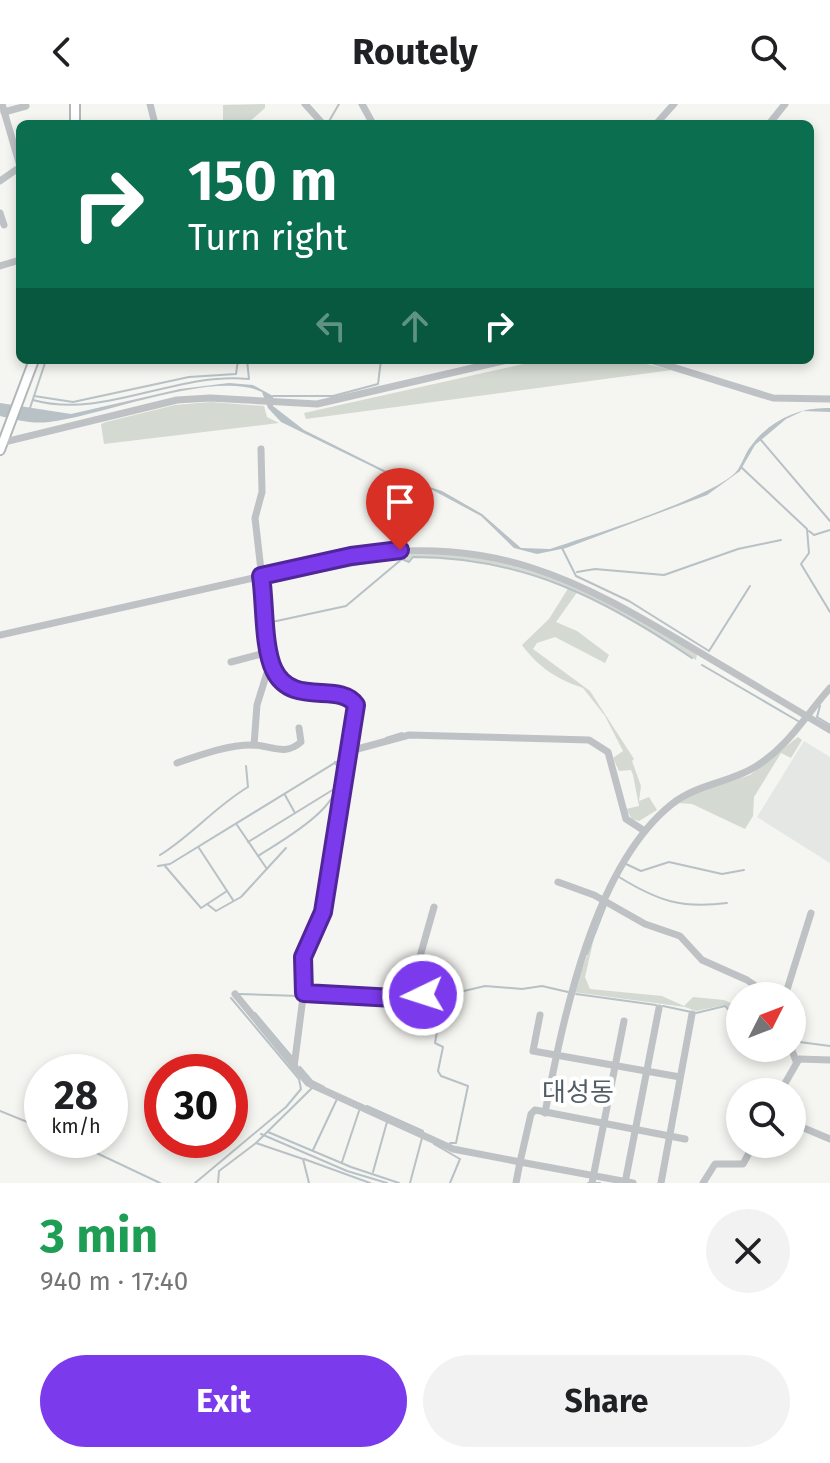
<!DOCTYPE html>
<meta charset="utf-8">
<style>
:root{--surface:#fff;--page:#f2f2f2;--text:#202124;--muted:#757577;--accent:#7c3aed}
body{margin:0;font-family:"Fira Sans","Noto Sans KR",sans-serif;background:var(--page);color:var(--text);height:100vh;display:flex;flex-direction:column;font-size:30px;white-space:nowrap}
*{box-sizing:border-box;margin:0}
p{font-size:26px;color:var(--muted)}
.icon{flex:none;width:44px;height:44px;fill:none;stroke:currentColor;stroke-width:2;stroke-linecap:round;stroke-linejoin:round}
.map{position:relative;height:1079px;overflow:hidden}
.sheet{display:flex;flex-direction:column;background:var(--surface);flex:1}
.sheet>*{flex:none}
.guide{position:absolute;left:16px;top:16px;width:798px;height:244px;border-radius:12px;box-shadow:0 4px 12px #0003;background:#0b6e4f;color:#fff;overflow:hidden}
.needle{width:52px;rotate:48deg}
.buttons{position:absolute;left:726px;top:878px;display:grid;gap:16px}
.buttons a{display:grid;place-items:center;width:80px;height:80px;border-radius:50%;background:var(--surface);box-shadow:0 4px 12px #0003;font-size:40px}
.speed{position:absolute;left:24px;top:950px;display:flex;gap:16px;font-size:40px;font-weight:700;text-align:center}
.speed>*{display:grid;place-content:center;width:104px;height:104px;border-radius:50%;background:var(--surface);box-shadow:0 4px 12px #0003;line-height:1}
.speed small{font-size:20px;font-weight:400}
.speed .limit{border:12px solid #d22;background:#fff;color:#111}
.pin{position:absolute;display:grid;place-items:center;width:68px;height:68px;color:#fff;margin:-82px -34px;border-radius:50% 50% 50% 0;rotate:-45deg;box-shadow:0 0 8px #0007}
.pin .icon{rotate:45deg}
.me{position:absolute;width:88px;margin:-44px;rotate:266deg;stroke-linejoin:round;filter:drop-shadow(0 0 6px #0008)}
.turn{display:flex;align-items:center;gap:28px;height:168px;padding:0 40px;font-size:36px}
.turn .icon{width:104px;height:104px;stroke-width:2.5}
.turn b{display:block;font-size:56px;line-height:68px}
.lanes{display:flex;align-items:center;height:76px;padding:0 40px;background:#0003;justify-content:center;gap:40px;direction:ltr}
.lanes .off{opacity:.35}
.round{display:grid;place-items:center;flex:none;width:84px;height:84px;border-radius:42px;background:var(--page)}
.headline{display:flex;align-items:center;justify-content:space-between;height:136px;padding:0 40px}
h1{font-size:48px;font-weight:700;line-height:60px;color:#1e9e55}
.action{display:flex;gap:16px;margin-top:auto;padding:16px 40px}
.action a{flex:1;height:92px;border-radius:48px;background:var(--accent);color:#fff;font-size:32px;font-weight:700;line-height:92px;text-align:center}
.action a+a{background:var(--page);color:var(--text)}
header{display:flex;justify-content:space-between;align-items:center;height:104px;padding:0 40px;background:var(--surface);font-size:36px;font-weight:700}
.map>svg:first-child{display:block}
</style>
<header><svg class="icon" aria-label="back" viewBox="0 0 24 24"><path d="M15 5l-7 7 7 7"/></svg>Routely<svg class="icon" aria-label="search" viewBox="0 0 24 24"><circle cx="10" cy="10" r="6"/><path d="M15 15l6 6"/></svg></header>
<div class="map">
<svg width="830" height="1079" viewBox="0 0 830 1079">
<rect width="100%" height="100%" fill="#f5f5f1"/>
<path fill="#e5e7e5" d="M 804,637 L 830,653 L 830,759 L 757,713 Z"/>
<g fill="#d4dad1">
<path d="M 265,0 L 265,4 L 247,20 L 223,20 L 223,1 Z"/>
<path d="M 541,256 L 629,256 L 672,266 L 306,315 L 304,309 Z"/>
<path d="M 211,298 L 264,302 L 267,313 L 279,319 L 104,340 L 101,320 L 106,318 L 175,301 Z"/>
<path d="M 449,450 C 546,461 615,500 697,550 L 696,556 C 600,494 531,453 413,453 L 409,457 L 397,452 L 264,477 L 263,474 L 375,451 Z"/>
<path d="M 569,483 L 578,487 L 556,518 L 577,527 L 609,551 L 605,559 L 555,533 L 537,539 L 533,545 L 590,587 L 634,655 L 632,657 L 641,682 L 639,697 L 649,693 L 657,706 L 639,717 L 632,715 L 626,705 L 639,702 L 633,671 L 631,666 L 619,667 L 613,654 L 623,647 L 605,612 L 583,584 C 557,575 539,564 522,541 L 549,515 Z"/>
<path d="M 798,633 L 802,636 L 791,654 L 781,649 L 754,693 L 753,712 L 745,725 L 692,700 L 679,699 L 693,690 L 750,671 Z"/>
<path d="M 594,834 L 585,873 L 590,885 L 662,892 L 684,902 L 693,893 L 724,896 L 735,901 L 740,916 L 725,901 L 696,907 L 685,903 L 573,888 Z"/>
</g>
<path fill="#b7c1c6" d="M 229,279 L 253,281 L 273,292 L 273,302 L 304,326 L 398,373 L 442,387 L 482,410 L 521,444 L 550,445 C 589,432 711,394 736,368 C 742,361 745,349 751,342 C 770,316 799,303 830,304 L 830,308 L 803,307 L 786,315 L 755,341 L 740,367 L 707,391 L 566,444 L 537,450 L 514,444 L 481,412 L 427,383 L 400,376 L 281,318 L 268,304 L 262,288 C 214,265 102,312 49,318 C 32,320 16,316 0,312 L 0,299 L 71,310 L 180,285 Z"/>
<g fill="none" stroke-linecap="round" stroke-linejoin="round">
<g stroke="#b7c1c6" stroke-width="2">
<path d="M 328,19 L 339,0"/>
<path d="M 34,292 L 73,298 L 189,273 L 236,270 L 238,256"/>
<path d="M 273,292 L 333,292 L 378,280 L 381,256"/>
<path d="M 33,296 C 104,316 176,267 249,275 L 247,256"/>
<path d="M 30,304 L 46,256"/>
<path d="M 761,336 L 830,417"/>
<path d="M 741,363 L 807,425 L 809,449 L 801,460 L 830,508"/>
<path d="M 809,427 L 814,431 L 830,426"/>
<path d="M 562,444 L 576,472 L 629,497 L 709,547 L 750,482"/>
<path d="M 577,468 L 595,465 L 664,471 L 738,445 L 781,436"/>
<path d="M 265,478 L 397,453 L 409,458 L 413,453 C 523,453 603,494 692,554"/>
<path d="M 272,518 L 346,502 L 402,455"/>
<path d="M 702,561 L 798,617"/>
<path d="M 820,602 L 817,613 L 830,621"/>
<path d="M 386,634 L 402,629"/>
<path d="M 285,691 L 295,709"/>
<path d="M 237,721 L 267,765"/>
<path d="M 248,738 L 339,682"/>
<path d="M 199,744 L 233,796"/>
<path d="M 160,751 C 191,732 216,702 248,683 L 246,662"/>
<path d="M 258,752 C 286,734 356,697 335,658"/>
<path d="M 626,760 L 641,767 L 669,758 L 722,770 L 744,766"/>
<path d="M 158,762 L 170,760 L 346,652"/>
<path d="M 165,762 L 201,804 L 227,787"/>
<path d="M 619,773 C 658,797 682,805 727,799"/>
<path d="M 207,800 L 216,807 L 241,793 L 286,744"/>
<path d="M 587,850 L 606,801"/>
<path d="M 239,890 L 299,892"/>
<path d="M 576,890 L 656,901"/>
<path d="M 399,897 L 430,895 L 485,882 L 522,885 L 542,882 L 568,888"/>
<path d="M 307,898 L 402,902 L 423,898"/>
<path d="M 424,898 L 440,911 L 435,939 L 443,943 L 438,967 L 441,972 L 468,982 L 456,1039 L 450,1039"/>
<path d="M 663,902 L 696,909 L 725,902 L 740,917"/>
<path d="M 255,909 L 292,953"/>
<path d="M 792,937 L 830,942"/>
<path d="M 300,963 L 312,977 L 324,983"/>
<path d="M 367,1002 L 423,1027"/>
<path d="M 0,1007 L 42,1024"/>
<path d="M 268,1028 L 351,1063 L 399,1079"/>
<path d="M 261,1030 L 347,1067 L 387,1079"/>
<path d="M 69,1036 L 160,1079"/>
<path d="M 256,1039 L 303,1055 L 309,1079"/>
<path d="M 434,1040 L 460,1055 L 450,1079"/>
<path d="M 313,1046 L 337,995"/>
<path d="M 304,1055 L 370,1079"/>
<path d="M 342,1058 L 359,1007"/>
<path d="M 373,1068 L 387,1018"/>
<path d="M 195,1079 L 286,1003 L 301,985 L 299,975 L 231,894"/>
<path d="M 218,1079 L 219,1067 L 256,1039 L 312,984"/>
<path d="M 410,1079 L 422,1034"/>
<path d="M 588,1079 L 600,1079"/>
</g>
<g stroke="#b1b6b9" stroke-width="12">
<g id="major">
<path d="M 75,20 L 75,0"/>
<path d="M 0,346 L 34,256"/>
</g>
</g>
<g stroke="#bec2c5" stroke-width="7">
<path d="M 2,0 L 20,62"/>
<path d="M 150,0 L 155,20"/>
<path d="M 305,0 L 323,20"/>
<path d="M 362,0 L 373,20"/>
<path d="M 4,8 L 26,2"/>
<path d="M 656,20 L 674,0"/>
<path d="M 769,20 L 785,0"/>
<path d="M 0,77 L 20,63"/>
<path d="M 0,109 L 4,121"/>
<path d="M 0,162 L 20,156"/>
<path d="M 650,256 L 773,294 L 830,295"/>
<path d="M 0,339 L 177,296 L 210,294 L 317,300 L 507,256"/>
<path d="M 261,345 L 262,388 L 255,414 L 272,562 C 293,605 338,576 356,601 L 323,808 L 303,853 L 306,870 L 294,963"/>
<path d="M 0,531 L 351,452 C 495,431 576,474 694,545 C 740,572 785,599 830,626"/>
<path d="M 231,558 L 269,548"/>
<path d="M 254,641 L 257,601 L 270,559"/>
<path d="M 350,647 L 409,631 L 589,636 L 608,648 L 626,715 L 643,726"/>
<path d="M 177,659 C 200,651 227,641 252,641 C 271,641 284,653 301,638 L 299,624"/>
<path d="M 558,778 L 594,791 L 645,820 L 680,832 L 702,856 L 747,876 L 770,892"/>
<path d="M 304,889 L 394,894 L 423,891"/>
<path d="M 235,890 L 308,979 L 453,1045 L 520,1058 L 531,1010 L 535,1006 L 685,1035"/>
<path d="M 425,892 L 417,863 L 434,803"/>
<path d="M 785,892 L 811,809"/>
<path d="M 540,911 L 533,947 L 680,973"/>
<path d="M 791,944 L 796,957"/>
<path d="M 780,988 L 799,955 L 830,956"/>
<path d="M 545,1009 C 563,914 594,762 672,700 C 697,680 729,679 755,663 C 788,643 805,612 830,584"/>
<path d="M 792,1019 L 830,1035"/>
<path d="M 516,1079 L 520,1058 L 633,1079"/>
<path d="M 592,1079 L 624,917"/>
<path d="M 625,1079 L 659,904"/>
<path d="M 661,1079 L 692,910"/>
<path d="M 703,1079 L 715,1060 L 743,1060 L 754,1040"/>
</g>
<use href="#major" stroke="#fff" stroke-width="8"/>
</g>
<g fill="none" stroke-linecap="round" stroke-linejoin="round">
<g stroke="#51269a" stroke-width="20">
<path id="route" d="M 400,446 L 351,452 L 261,472 C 265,497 263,544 274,566 C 292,604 340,577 356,601 L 323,808 L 303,853 L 304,889 L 394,894 L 423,891"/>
</g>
<use href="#route" stroke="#7c3aed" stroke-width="14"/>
</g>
<g text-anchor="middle" stroke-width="8" stroke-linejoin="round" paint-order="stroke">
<g font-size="26" fill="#535d66" stroke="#fff">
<text x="578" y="997">대성동</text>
</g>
</g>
</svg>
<div class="buttons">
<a><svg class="needle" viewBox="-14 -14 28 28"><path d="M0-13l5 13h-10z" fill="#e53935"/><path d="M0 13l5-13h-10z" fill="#757577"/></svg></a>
<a><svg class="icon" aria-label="search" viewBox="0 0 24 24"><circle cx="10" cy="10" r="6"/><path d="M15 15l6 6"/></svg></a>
</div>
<div class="speed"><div>28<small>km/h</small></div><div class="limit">30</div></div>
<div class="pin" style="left:400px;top:446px;background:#d93025"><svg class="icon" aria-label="arrive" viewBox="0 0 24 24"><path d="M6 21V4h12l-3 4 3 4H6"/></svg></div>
<svg class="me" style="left:423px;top:891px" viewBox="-20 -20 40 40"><circle r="17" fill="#7c3aed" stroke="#fff" stroke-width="3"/><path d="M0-11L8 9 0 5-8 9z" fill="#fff"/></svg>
<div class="guide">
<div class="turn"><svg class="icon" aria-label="right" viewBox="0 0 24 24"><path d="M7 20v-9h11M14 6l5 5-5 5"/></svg><div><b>150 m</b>Turn right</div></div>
<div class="lanes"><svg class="icon off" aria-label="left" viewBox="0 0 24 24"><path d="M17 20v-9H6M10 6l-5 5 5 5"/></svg><svg class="icon off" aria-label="ahead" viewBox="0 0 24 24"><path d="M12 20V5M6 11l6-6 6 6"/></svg><svg class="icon" aria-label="right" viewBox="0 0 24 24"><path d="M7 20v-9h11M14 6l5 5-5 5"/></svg></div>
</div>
</div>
<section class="sheet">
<div class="headline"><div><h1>3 min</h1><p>940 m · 17:40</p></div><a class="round"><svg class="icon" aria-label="close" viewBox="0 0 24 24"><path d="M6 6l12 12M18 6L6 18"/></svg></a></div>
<div class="action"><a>Exit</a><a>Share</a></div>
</section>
